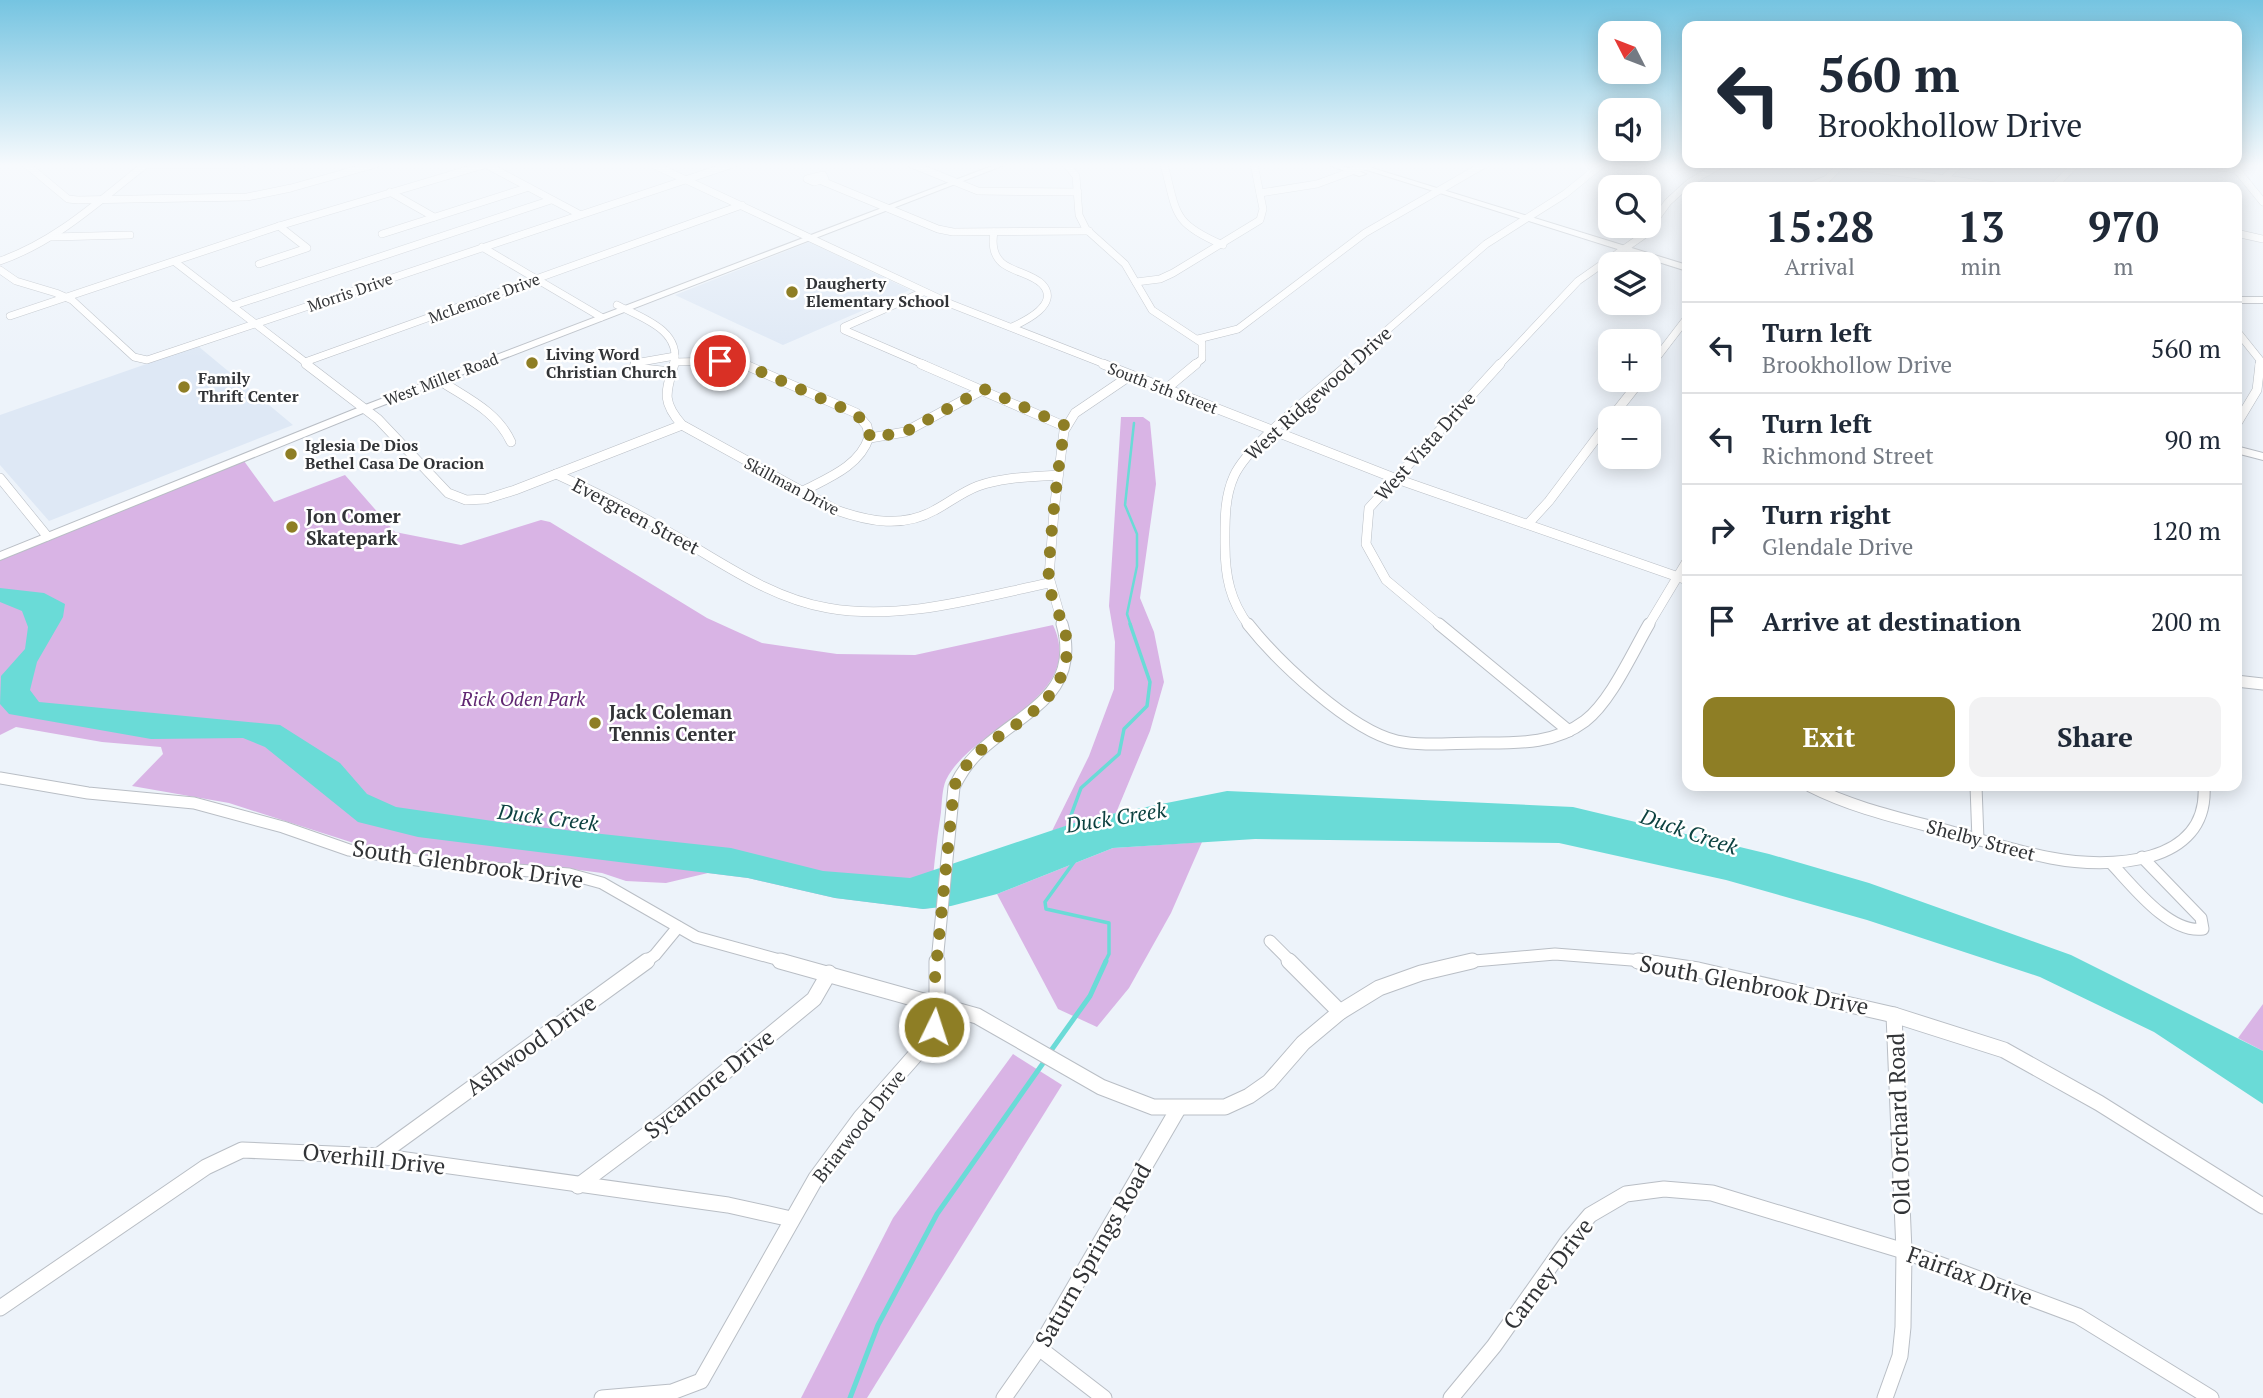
<!DOCTYPE html>
<meta charset="utf-8">
<style>
:root{--surface:#fff;--page:#f2f2f3;--text:#1f2937;--muted:#747a83;--line:#e0e1e3;--accent:#8e7e25}
body{margin:0;font-family:"PT Serif",serif;background:var(--page);color:var(--text);height:100vh;display:flex;flex-direction:column;font-size:26px;white-space:nowrap}
*{box-sizing:border-box;margin:0}
p{font-size:23px;color:var(--muted)}
.icon{flex:none;width:38px;height:38px;fill:none;stroke:currentColor;stroke-width:2;stroke-linecap:round;stroke-linejoin:round}
.map{position:relative;flex:1;overflow:hidden}
.side{position:absolute;left:1682px;top:182px;width:560px;height:609px;display:flex;flex-direction:column;background:var(--surface);border-radius:14px;box-shadow:0 4px 18px #0003}
.side>*{flex:none}
.banner{position:absolute;left:1682px;top:21px;width:560px;height:147px;border-radius:14px;box-shadow:0 4px 18px #0003;background:#fff;color:var(--text);overflow:hidden}
.needle{width:46px;rotate:312deg}
.tools{position:absolute;left:1598px;top:21px;display:grid;gap:14px}
.tools a{display:grid;place-items:center;width:63px;height:63px;border-radius:14px;background:var(--surface);box-shadow:0 4px 18px #0003;font-size:35px}
.pin{position:absolute;display:grid;place-items:center;width:60px;height:60px;color:#fff;margin:-30px;border:4px solid #fff;border-radius:50%;box-shadow:0 2px 7px #0007}
.me{position:absolute;width:77px;margin:-38px;rotate:4deg;stroke-linejoin:round;filter:drop-shadow(0 0 5px #0008)}
.turn{display:flex;align-items:center;gap:24px;height:147px;padding:0 21px;font-size:32px}
.turn .icon{width:91px;height:91px;stroke-width:2.5}
.turn b{display:block;font-size:49px;line-height:60px}
.eta{display:flex;justify-content:space-evenly;align-items:center;height:119px;text-align:center}
.eta b{font-size:42px;font-weight:600;line-height:49px}
.cta{display:flex;gap:14px;margin-top:auto;padding:14px 21px}
.cta a{flex:1;height:80px;border-radius:14px;background:var(--accent);color:#fff;font-size:28px;font-weight:600;line-height:80px;text-align:center}
.cta a+a{background:var(--page);color:var(--text)}
ul{padding:0;list-style:none}
li{display:flex;align-items:center;gap:21px;height:91px;padding:0 21px;border-top:2px solid var(--line)}
li div{flex:1}
li b{display:block;font-size:26px}
li em{font-style:normal}
.map>svg:first-child{display:block}
</style>
<div class="map">
<svg width="2263" height="1398" viewBox="0 0 2263 1398">
<rect width="100%" height="100%" fill="#edf3fa"/>
<g fill="#dee8f5">
<path d="M 809,242 L 910,290 L 783,345 L 675,295 Z"/>
<path d="M 198,346 L 293,425 L 49,521 L 0,465 L 0,415 Z"/>
</g>
<g fill="#d9b4e5">
<path d="M 1121,417 L 1143,417 L 1150,422 L 1156,484 L 1140,598 L 1154,632 L 1164,682 L 1150,731 L 1116,813 L 1086,819 L 1052,831 L 1089,756 L 1114,689 L 1115,642 L 1109,606 Z"/>
<path d="M 244,461 L 274,502 L 345,475 L 395,532 L 461,545 L 541,520 L 550,522 L 707,618 L 762,643 L 837,654 L 915,655 L 1053,625 C 1088,700 972,726 946,780 C 942,789 942,802 941,812 C 936,844 933,876 930,908 L 924,909 L 835,898 L 748,878 L 708,873 L 666,883 L 626,881 L 602,873 L 556,867 L 445,860 L 363,846 L 229,803 L 132,786 L 163,754 L 161,747 L 102,742 L 16,727 L 0,735 L 0,560 Z"/>
<path d="M 1202,842 L 1171,913 L 1129,988 L 1097,1027 L 1058,1009 L 997,894 L 1113,848 Z"/>
<path d="M 2263,1004 L 2263,1051 L 2238,1038 Z"/>
<path d="M 1013,1054 L 1062,1085 L 867,1398 L 801,1398 L 893,1218 Z"/>
</g>
<path fill="#6adbd7" d="M 0,588 L 44,593 L 65,604 L 63,617 L 37,662 L 30,690 L 39,702 L 280,725 L 340,763 L 367,794 L 396,807 L 528,826 L 731,848 L 823,871 L 910,878 L 1086,819 L 1227,791 L 1573,807 L 1769,854 L 1869,883 L 2071,955 L 2263,1051 L 2263,1104 L 2154,1032 L 2040,977 L 1867,920 L 1726,880 L 1559,843 L 1255,839 L 1113,848 L 997,894 L 951,906 L 923,909 L 835,898 L 748,878 L 418,837 L 358,822 L 265,747 L 243,738 L 151,739 L 9,714 L 0,704 L 1,676 L 25,649 L 28,627 L 22,611 L 0,602 Z"/>
<g fill="none" stroke-linecap="round" stroke-linejoin="round">
<path stroke="#6adbd7" stroke-width="2.5" d="M 1131,626 L 1127,614 L 1137,566 L 1137,534 L 1125,505 L 1134,423"/>
<g stroke="#6adbd7" stroke-width="3.5">
<path d="M 1071,828 L 1070,818 L 1081,788 L 1119,754 L 1124,729 L 1147,706 L 1150,682 L 1130,624"/>
<path d="M 1074,862 L 1045,902 L 1046,909 L 1109,923 L 1109,954 L 1105,962"/>
</g>
<g stroke="#6adbd7" stroke-width="5">
<path d="M 1050,1052 L 1090,996 L 1106,961"/>
<path d="M 850,1398 L 878,1325 L 937,1214 L 1046,1059"/>
</g>
<g stroke="#b9bec5" stroke-width="8">
<g id="minor-far3">
<path d="M 26,164 L 68,199 L 78,200 L 247,197 L 291,188 L 376,164"/>
<path d="M 485,164 L 579,214"/>
<path d="M 652,164 L 951,304 L 1107,365"/>
<path d="M 911,164 L 978,191 L 1078,192"/>
<path d="M 1066,164 L 1076,176 L 1079,215 L 1086,229 L 1125,264 L 1152,310 L 1202,343 L 1202,359 L 1194,365"/>
<path d="M 1164,164 C 1177,214 1172,223 1223,245"/>
<path d="M 1839,164 L 2003,187"/>
<path d="M 2184,164 L 2236,169"/>
<path d="M 2232,164 L 2263,202"/>
<path d="M 143,165 L 241,164"/>
<path d="M 823,175 L 825,179 L 814,182 L 807,179 Z"/>
<path d="M 822,181 L 938,229 L 953,232 L 1089,231"/>
<path d="M 1808,187 L 1827,179 L 1842,164"/>
<path d="M 1934,187 L 1960,164"/>
<path d="M 2053,187 L 2076,164"/>
<path d="M 390,192 L 434,217"/>
<path d="M 1260,193 L 1317,184 L 1371,164"/>
<path d="M 994,232 C 992,243 993,255 1002,263 C 1013,272 1032,274 1042,284 C 1061,304 1025,321 1012,327"/>
<path d="M 2236,233 L 2263,239"/>
<path d="M 382,234 L 526,188"/>
<path d="M 52,237 L 130,235"/>
<path d="M 482,247 L 601,317"/>
<path d="M 0,261 C 57,241 99,201 146,164"/>
<path d="M 175,262 L 309,365"/>
<path d="M 259,264 L 307,248 L 279,226"/>
<path d="M 0,270 L 16,281 L 56,293 L 72,300 L 134,357 L 147,360 L 733,164"/>
<path d="M 1136,282 L 1160,279 L 1173,273 L 1260,220 L 1263,209 L 1254,164"/>
<path d="M 923,292 L 844,327 L 844,330 L 925,365"/>
<path d="M 617,305 C 642,318 682,330 674,365"/>
<path d="M 232,306 L 551,200"/>
<path d="M 10,316 L 279,226 L 487,164"/>
<path d="M 2236,330 L 2260,360 L 2259,365"/>
<path d="M 1198,339 L 1238,329 L 1365,233 L 1485,164"/>
<path d="M 305,362 L 742,205"/>
<path d="M 674,362 L 720,361 L 744,365"/>
<path d="M 635,365 L 635,363 L 675,356"/>
<path d="M 1347,365 L 1486,244 L 1565,194 L 1602,164"/>
<path d="M 1499,365 L 1578,281 L 1644,235 L 1668,202 L 1689,183 L 1721,164"/>
<path d="M 1651,365 L 1687,318"/>
</g>
</g>
<g stroke="#b9bec5" stroke-width="10">
<g id="minor-far2">
<path d="M 306,364 L 378,419 L 448,493 L 466,500 L 486,499 L 515,490 L 682,425"/>
<path d="M 635,364 L 634,368 L 671,372"/>
<path d="M 674,364 C 666,392 661,401 682,425 L 836,510 C 870,522 903,528 935,510 C 950,502 962,492 978,486 C 1003,477 1031,477 1058,475"/>
<path d="M 735,364 L 748,366 L 856,413 L 867,426 L 869,437 C 860,466 828,478 803,491"/>
<path d="M 921,364 L 1066,427"/>
<path d="M 1103,364 L 1394,478 L 1687,580"/>
<path d="M 1648,370 L 1653,364"/>
<path d="M 439,380 C 466,398 497,411 511,442"/>
<path d="M 1166,389 L 1196,364"/>
<path d="M 1611,418 L 1641,380"/>
<path d="M 2236,425 L 2257,390 L 2260,364"/>
<path d="M 870,438 L 905,432 L 984,389"/>
<path d="M 556,474 C 593,491 630,509 665,530 C 717,559 768,598 828,608 C 901,621 977,598 1049,583"/>
<path d="M 0,478 L 47,536"/>
<path d="M 1528,524 L 1549,501 L 1610,420"/>
<path d="M 1063,626 L 1049,577 L 1054,511 L 1064,431 L 1075,413 L 1131,375"/>
<path d="M 1249,626 C 1230,601 1225,576 1225,545 C 1225,522 1224,498 1234,476 C 1249,443 1320,390 1349,364"/>
<path d="M 1441,626 L 1386,580 L 1366,544 L 1369,508 L 1500,364"/>
<path d="M 1648,626 L 1687,561"/>
</g>
</g>
<g stroke="#b9bec5" stroke-width="13">
<g id="minor-far1">
<path d="M 1248,624 C 1278,662 1350,730 1397,741 C 1425,747 1459,742 1488,743 C 1522,743 1556,743 1585,721 C 1611,701 1632,653 1649,624"/>
<path d="M 1439,624 L 1569,731"/>
<path d="M 2236,681 L 2263,684"/>
<path d="M 0,778 L 88,793 L 194,803 L 283,827 L 349,850 L 451,865 L 569,874 L 602,883 L 696,937 L 787,962"/>
<path d="M 1810,786 C 1855,809 1904,819 1952,832 C 1985,841 2018,852 2051,858 C 2108,869 2209,866 2204,786"/>
<path d="M 1976,786 L 1978,840"/>
<path d="M 2111,863 C 2132,885 2169,934 2203,929 L 2201,918 L 2142,857"/>
<path d="M 1270,941 L 1291,962"/>
<path d="M 645,962 L 655,955 L 678,927"/>
<path d="M 937,962 L 954,787 C 960,775 966,765 976,755 C 1016,714 1083,697 1062,624"/>
<path d="M 1463,962 L 1555,954 L 1657,962"/>
</g>
</g>
<g stroke="#b9bec5" stroke-width="17">
<g id="minor">
<path d="M 780,961 L 977,1016 L 1101,1087 L 1153,1107 L 1225,1107 L 1249,1096 L 1269,1082 L 1303,1043 L 1340,1012 L 1379,988 L 1421,973 L 1472,961"/>
<path d="M 1289,961 L 1340,1012"/>
<path d="M 1638,961 L 1698,970 L 1894,1015 L 2004,1050 L 2099,1103 L 2263,1206"/>
<path d="M 378,1156 L 647,961"/>
<path d="M 578,1186 L 669,1118 L 814,999 L 829,973"/>
<path d="M 0,1308 L 206,1167 L 242,1150 L 378,1156 L 728,1205 L 791,1219"/>
<path d="M 1039,1348 L 1104,1398"/>
<path d="M 602,1398 L 672,1392 L 701,1381 L 816,1178 L 861,1117 L 927,1042 L 937,1011 L 937,961"/>
<path d="M 1004,1398 L 1039,1348 L 1178,1109"/>
<path d="M 1451,1398 L 1494,1346 L 1568,1241 L 1590,1215 L 1626,1194 L 1664,1189 L 1712,1193 L 1904,1251 L 2078,1316 L 2211,1398"/>
<path d="M 1885,1398 L 1900,1356 L 1903,1327 L 1904,1251 L 1894,1015"/>
</g>
</g>
<g stroke="#b9bec5" stroke-width="2">
<g id="major">
<path d="M 997,164 L 1007,164 L 368,411 L 0,560 L 0,552 L 360,407 Z"/>
<path d="M 1326,164 L 1337,164 L 1366,174 L 1359,176 Z"/>
<path d="M 1348,164 L 1359,164 L 1687,265 L 1687,271 Z"/>
<rect x="2236" y="297" width="27" height="6"/>
<path d="M 2236,446 L 2263,453 L 2263,460 L 2236,453 Z"/>
</g>
</g>
<use href="#minor-far3" stroke="#fff" stroke-width="7"/>
<use href="#minor-far2" stroke="#fff" stroke-width="9"/>
<use href="#minor-far1" stroke="#fff" stroke-width="11"/>
<use href="#minor" stroke="#fff" stroke-width="15"/>
<use href="#major" fill="#fff" fill-rule="evenodd"/>
</g>
<linearGradient id="sky" x2="0" y2="1"><stop stop-color="#75c4e1"/><stop offset="0.46" stop-color="#f7fafd"/><stop offset="1" stop-color="#f7fafd" stop-opacity="0"/></linearGradient>
<rect width="2263" height="359" fill="url(#sky)"/>
<g fill="none" stroke-linecap="round" stroke-linejoin="round">
<path stroke="#8e7e25" stroke-width="12" stroke-dasharray="0 21.6" d="M 720,361 L 748,366 L 856,414 L 868,426 L 870,438 L 905,432 L 984,389 L 1066,426 C 1060,441 1046,572 1049,586 C 1057,618 1074,633 1064,668 C 1048,724 974,733 954,787 L 935,978 L 938,1004 L 934,1027"/>
</g>
<g fill="#8e7e25" stroke="#fff" stroke-width="2.5">
<circle cx="792" cy="292" r="7"/>
<circle cx="532" cy="363" r="7"/>
<circle cx="184" cy="387" r="7"/>
<circle cx="291" cy="454" r="7"/>
<circle cx="292" cy="527" r="7"/>
<circle cx="595" cy="723" r="7"/>
</g>
<g text-anchor="middle" stroke-width="5" stroke-linejoin="round" paint-order="stroke">
<g font-size="16" font-weight="bold" fill="#323437" stroke="#fff" text-anchor="start">
<text x="806" y="289">Daugherty<tspan x="806" dy="18">Elementary School</tspan></text>
<text x="546" y="360">Living Word<tspan x="546" dy="18">Christian Church</tspan></text>
<text x="198" y="384">Family<tspan x="198" dy="18">Thrift Center</tspan></text>
<text x="305" y="451">Iglesia De Dios<tspan x="305" dy="18">Bethel Casa De Oracion</tspan></text>
</g>
<g font-size="16" fill="#323437" stroke="#fff">
<text transform="translate(350 292) rotate(-19)" y="6">Morris Drive</text>
<text transform="translate(484 298) rotate(-20)" y="6">McLemore Drive</text>
<text transform="translate(441 379) rotate(-21)" y="6">West Miller Road</text>
<text transform="translate(1163 388) rotate(21)" y="6">South 5th Street</text>
<text transform="translate(792 486) rotate(28)" y="6">Skillman Drive</text>
</g>
<g font-size="19" fill="#323437" stroke="#fff">
<text transform="translate(1318 393) rotate(-42)" y="7">West Ridgewood Drive</text>
<text transform="translate(1425 446) rotate(-48)" y="7">West Vista Drive</text>
<text transform="translate(636 516) rotate(28)" y="7">Evergreen Street</text>
<text transform="translate(1981 840) rotate(15)" y="7">Shelby Street</text>
<text transform="translate(859 1126) rotate(-52)" y="7">Briarwood Drive</text>
</g>
<g font-size="19" font-weight="bold" fill="#323437" stroke="#fff" text-anchor="start">
<text x="306" y="523">Jon Comer<tspan x="306" dy="22">Skatepark</tspan></text>
<text x="609" y="719">Jack Coleman<tspan x="609" dy="22">Tennis Center</tspan></text>
</g>
<g font-size="19" font-style="italic" fill="#602772" stroke="#fff">
<text x="523" y="706">Rick Oden Park</text>
</g>
<g font-size="21" font-style="italic" fill="#0d4241" stroke="#fff">
<text transform="translate(548 818) rotate(7)" y="7">Duck Creek</text>
<text transform="translate(1116 818) rotate(-9)" y="7">Duck Creek</text>
<text transform="translate(1689 832) rotate(19)" y="7">Duck Creek</text>
</g>
<g font-size="23" fill="#323437" stroke="#fff">
<text transform="translate(468 864) rotate(8)" y="8">South Glenbrook Drive</text>
<text transform="translate(1754 985) rotate(11)" y="8">South Glenbrook Drive</text>
<text transform="translate(531 1045) rotate(-36)" y="8">Ashwood Drive</text>
<text transform="translate(709 1084) rotate(-39)" y="8">Sycamore Drive</text>
<text transform="translate(1899 1124) rotate(-92)" y="8">Old Orchard Road</text>
<text transform="translate(374 1159) rotate(6)" y="8">Overhill Drive</text>
<text transform="translate(1093 1255) rotate(-60)" y="8">Saturn Springs Road</text>
<text transform="translate(1548 1274) rotate(-53)" y="8">Carney Drive</text>
<text transform="translate(1970 1276) rotate(20)" y="8">Fairfax Drive</text>
</g>
</g>
</svg>
<div class="tools">
<a><svg class="needle" viewBox="-14 -14 28 28"><path d="M0-13l5 13h-10z" fill="#e53935"/><path d="M0 13l5-13h-10z" fill="#747a83"/></svg></a>
<a><svg class="icon" aria-label="sound" viewBox="0 0 24 24"><path d="M4 9h4l5-4v14l-5-4H4zM17 9q2 3 0 6"/></svg></a>
<a><svg class="icon" aria-label="search" viewBox="0 0 24 24"><circle cx="10" cy="10" r="6"/><path d="M15 15l6 6"/></svg></a>
<a><svg class="icon" aria-label="layers" viewBox="0 0 24 24"><path d="M12 4l9 5-9 5-9-5zM3 14l9 5 9-5"/></svg></a>
<a>+</a>
<a>−</a>
</div>
<div class="pin" style="left:720px;top:361px;background:#d93025"><svg class="icon" aria-label="arrive" viewBox="0 0 24 24"><path d="M6 21V4h12l-3 4 3 4H6"/></svg></div>
<svg class="me" style="left:934px;top:1027px" viewBox="-20 -20 40 40"><circle r="17" fill="#8e7e25" stroke="#fff" stroke-width="3"/><path d="M0-11L8 9 0 5-8 9z" fill="#fff"/></svg>
<div class="banner">
<div class="turn"><svg class="icon" aria-label="left" viewBox="0 0 24 24"><path d="M17 20v-9H6M10 6l-5 5 5 5"/></svg><div><b>560 m</b>Brookhollow Drive</div></div>
</div>
<section class="side">
<div class="eta">
<div><b>15:28</b><p>Arrival</p></div>
<div><b>13</b><p>min</p></div>
<div><b>970</b><p>m</p></div>
</div>
<ul>
<li><svg class="icon" aria-label="left" viewBox="0 0 24 24"><path d="M17 20v-9H6M10 6l-5 5 5 5"/></svg><div><b>Turn left</b><p>Brookhollow Drive</p></div><em>560 m</em></li>
<li><svg class="icon" aria-label="left" viewBox="0 0 24 24"><path d="M17 20v-9H6M10 6l-5 5 5 5"/></svg><div><b>Turn left</b><p>Richmond Street</p></div><em>90 m</em></li>
<li><svg class="icon" aria-label="right" viewBox="0 0 24 24"><path d="M7 20v-9h11M14 6l5 5-5 5"/></svg><div><b>Turn right</b><p>Glendale Drive</p></div><em>120 m</em></li>
<li><svg class="icon" aria-label="arrive" viewBox="0 0 24 24"><path d="M6 21V4h12l-3 4 3 4H6"/></svg><div><b>Arrive at destination</b></div><em>200 m</em></li>
</ul>
<div class="cta"><a>Exit</a><a>Share</a></div>
</section>
</div>
